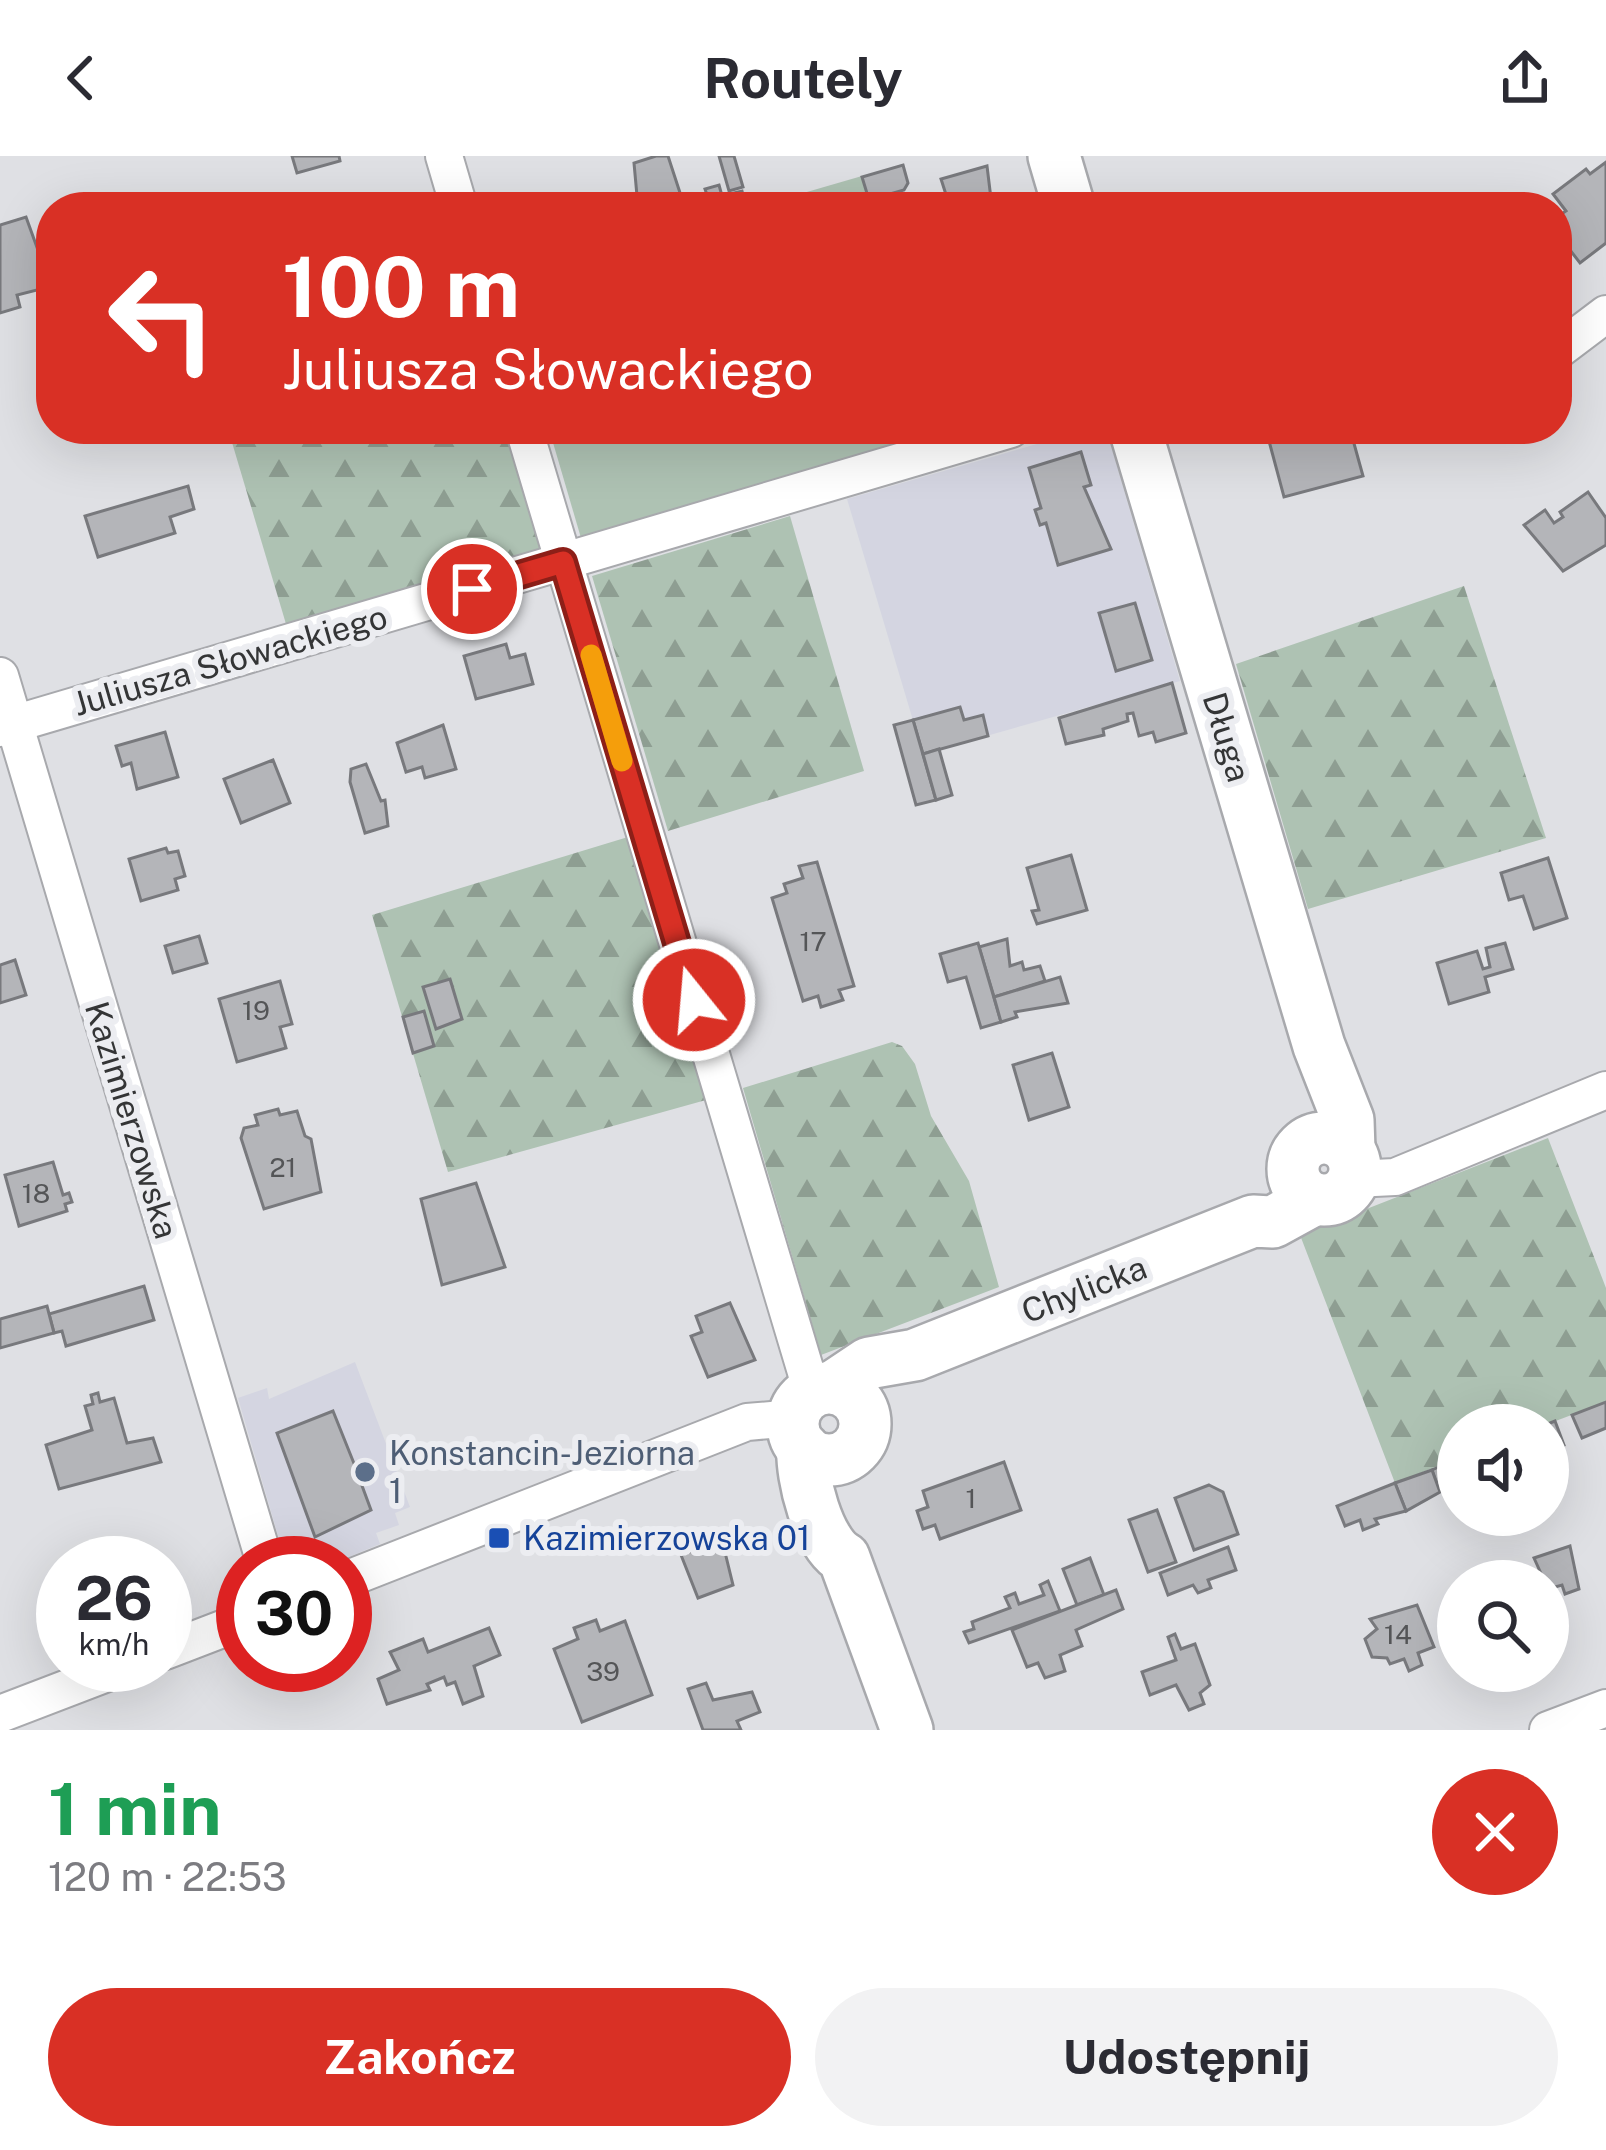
<!DOCTYPE html>
<html lang="pl">
<meta charset="utf-8">
<style>
:root{--surface:#fff;--page:#f2f2f3;--text:#2b2b33;--muted:#7c7c81;--accent:#d93025}
body{margin:0;font-family:"Public Sans",sans-serif;background:var(--page);color:var(--text);height:100vh;display:flex;flex-direction:column;font-size:45px;white-space:nowrap}
*{box-sizing:border-box;margin:0}
p{font-size:39px;color:var(--muted)}
.icon{flex:none;width:66px;height:66px;fill:none;stroke:currentColor;stroke-width:2;stroke-linecap:round;stroke-linejoin:round}
.map{position:relative;height:1574px;overflow:hidden}
.panel{display:flex;flex-direction:column;background:var(--surface);flex:1}
.panel>*{flex:none}
.banner{position:absolute;left:36px;top:36px;width:1536px;height:252px;border-radius:48px;box-shadow:0 12px 48px #0002;background:#d93025;color:#fff;overflow:hidden}
.tools{position:absolute;left:1437px;top:1248px;display:grid;gap:24px}
.tools a{display:grid;place-items:center;width:132px;height:132px;border-radius:50%;background:var(--surface);box-shadow:0 12px 48px #0002;font-size:60px}
.speed{position:absolute;left:36px;top:1380px;display:flex;gap:24px;font-size:60px;font-weight:700;text-align:center}
.speed>*{display:grid;place-content:center;width:156px;height:156px;border-radius:50%;background:var(--surface);box-shadow:0 12px 48px #0002;line-height:1}
.speed small{font-size:30px;font-weight:400}
.speed .limit{border:18px solid #d22;background:#fff;color:#111}
.pin{position:absolute;display:grid;place-items:center;width:102px;height:102px;color:#fff;margin:-51px;border:6px solid #fff;border-radius:50%;box-shadow:0 3px 12px #0007}
.me{position:absolute;width:132px;margin:-66px;rotate:343deg;stroke-linejoin:round;filter:drop-shadow(0 0 9px #0008)}
.turn{display:flex;align-items:center;gap:42px;height:252px;padding:0 48px;font-size:54px}
.turn .icon{width:156px;height:156px;stroke-width:2.5}
.turn b{display:block;font-size:84px;line-height:102px}
.round{display:grid;place-items:center;flex:none;width:126px;height:126px;border-radius:63px;background:var(--page)}
.head{display:flex;align-items:center;justify-content:space-between;height:204px;padding:0 48px}
h1{font-size:72px;font-weight:700;line-height:90px;color:#1e9e55}
.button{display:flex;gap:24px;margin-top:auto;padding:24px 48px}
.button a{flex:1;height:138px;border-radius:72px;background:var(--accent);color:#fff;font-size:48px;font-weight:700;line-height:138px;text-align:center}
.button a+a{background:var(--page);color:var(--text)}
header{display:flex;justify-content:space-between;align-items:center;height:156px;padding:0 48px;background:var(--surface);font-size:54px;font-weight:700}
.map>svg:first-child{display:block}
</style>
<header><svg class="icon" aria-label="back" viewBox="0 0 24 24"><path d="M15 5l-7 7 7 7"/></svg>Routely<svg class="icon" aria-label="share" viewBox="0 0 24 24"><path d="M12 15V3M7 8l5-5 5 5M5 13v7h14v-7"/></svg></header>
<div class="map">
<svg width="1606" height="1574" viewBox="0 0 1606 1574">
<defs>
<pattern id="forest-firs" width="22" height="20" patternUnits="userSpaceOnUse" patternTransform="scale(3)"><rect width="22" height="20" fill="#aec2b3"/><path d="M5 1l3.5 6h-7zM16 11l3.5 6h-7z" fill="#8e9e92"/></pattern>
</defs>
<rect width="100%" height="100%" fill="#dfe0e4"/>
<g fill="#d4d5e1">
<path d="M 1089,273 L 1106,273 L 1180,525 L 923,598 L 847,343 Z"/>
<path d="M 355,1206 L 410,1351 L 395,1357 L 399,1369 L 376,1377 L 380,1388 L 334,1407 L 286,1407 L 238,1242 L 267,1232 L 269,1243 Z"/>
</g>
<g fill="#aec2b3">
<path d="M 862,20 L 871,51 L 755,51 Z"/>
<path d="M 549,273 L 935,273 L 936,276 L 581,382 Z"/>
</g>
<g fill="url(#forest-firs)">
<path d="M 228,273 L 508,273 L 543,393 L 286,468 Z"/>
<path d="M 790,360 L 864,615 L 668,675 L 592,420 Z"/>
<path d="M 1464,430 L 1546,682 L 1308,753 L 1236,508 Z"/>
<path d="M 628,681 L 706,944 L 448,1016 L 372,759 Z"/>
<path d="M 892,886 L 902,890 L 915,908 L 931,960 L 969,1025 L 999,1131 L 821,1199 L 743,932 Z"/>
<path d="M 1548,982 L 1606,1132 L 1606,1246 L 1545,1269 L 1458,1269 L 1458,1302 L 1395,1327 L 1300,1079 Z"/>
</g>
<g fill="#b4b5b9" stroke="#78797d" stroke-width="3">
<path d="M 292,0 L 339,0 L 340,5 L 297,17 Z"/>
<path d="M 656,0 L 668,0 L 683,46 L 647,51 L 643,38 L 637,40 L 634,7 Z"/>
<path d="M 719,0 L 734,0 L 743,31 L 729,35 Z"/>
<path d="M 1606,6 L 1606,87 L 1580,107 L 1557,77 L 1557,61 L 1566,55 L 1553,38 L 1586,13 L 1590,18 Z"/>
<path d="M 903,9 L 908,27 L 904,34 L 869,44 L 862,21 Z"/>
<path d="M 987,10 L 992,51 L 950,51 L 941,23 Z"/>
<path d="M 719,29 L 722,40 L 742,35 L 745,47 L 699,51 L 697,42 L 707,39 L 705,33 Z"/>
<path d="M 26,61 L 43,108 L 39,109 L 45,132 L 17,139 L 20,151 L 0,157 L 0,69 Z"/>
<path d="M 1313,273 L 1350,273 L 1363,320 L 1284,341 L 1269,285 Z"/>
<path d="M 1081,296 L 1091,329 L 1084,331 L 1111,393 L 1058,409 L 1046,367 L 1040,369 L 1035,354 L 1041,352 L 1029,312 Z"/>
<path d="M 188,330 L 194,353 L 170,361 L 175,377 L 98,401 L 85,360 Z"/>
<path d="M 1588,336 L 1606,362 L 1606,389 L 1563,415 L 1524,369 L 1545,354 L 1554,367 L 1563,361 L 1560,356 Z"/>
<path d="M 1135,447 L 1152,504 L 1116,515 L 1099,457 Z"/>
<path d="M 506,488 L 510,502 L 525,498 L 533,528 L 476,543 L 464,500 Z"/>
<path d="M 1172,527 L 1186,577 L 1156,586 L 1153,576 L 1139,580 L 1133,557 L 1127,558 L 1128,565 L 1103,573 L 1104,579 L 1066,588 L 1059,562 Z"/>
<path d="M 960,551 L 964,564 L 983,559 L 988,580 L 923,598 L 913,564 Z"/>
<path d="M 913,564 L 936,644 L 916,649 L 894,569 Z"/>
<path d="M 443,569 L 456,613 L 425,622 L 422,611 L 406,616 L 397,587 Z"/>
<path d="M 165,576 L 178,621 L 137,633 L 131,607 L 122,610 L 116,590 Z"/>
<path d="M 939,593 L 952,639 L 936,644 L 923,598 Z"/>
<path d="M 273,604 L 290,647 L 241,667 L 224,623 Z"/>
<path d="M 366,608 L 381,645 L 385,644 L 388,670 L 365,677 L 350,626 L 351,613 Z"/>
<path d="M 166,692 L 168,697 L 178,695 L 185,720 L 175,723 L 178,734 L 141,745 L 129,703 Z"/>
<path d="M 1071,699 L 1087,754 L 1037,768 L 1032,755 L 1039,754 L 1027,712 Z"/>
<path d="M 1548,702 L 1567,762 L 1534,773 L 1523,740 L 1509,744 L 1501,717 Z"/>
<path d="M 817,706 L 854,830 L 839,834 L 843,844 L 821,851 L 818,840 L 803,845 L 772,742 L 787,737 L 784,728 L 803,722 L 799,710 Z"/>
<path d="M 199,780 L 207,807 L 173,817 L 165,790 Z"/>
<path d="M 1007,783 L 1010,810 L 1022,806 L 1024,814 L 1040,810 L 1045,825 L 994,841 L 979,791 Z"/>
<path d="M 978,787 L 1001,866 L 981,872 L 966,821 L 948,826 L 940,798 Z"/>
<path d="M 1505,787 L 1513,813 L 1485,821 L 1489,836 L 1449,848 L 1437,807 L 1477,795 L 1483,813 L 1490,811 L 1486,792 Z"/>
<path d="M 15,804 L 26,839 L 0,847 L 0,809 Z"/>
<path d="M 1060,821 L 1068,847 L 1015,856 L 1017,861 L 1001,866 L 994,841 Z"/>
<path d="M 450,823 L 462,863 L 436,873 L 423,831 Z"/>
<path d="M 280,825 L 292,868 L 280,871 L 286,892 L 237,906 L 219,843 Z"/>
<path d="M 424,855 L 434,890 L 413,897 L 403,861 Z"/>
<path d="M 1052,897 L 1069,951 L 1029,964 L 1013,909 Z"/>
<path d="M 278,953 L 280,959 L 297,955 L 305,980 L 311,983 L 321,1036 L 264,1053 L 241,982 L 244,972 L 258,969 L 255,959 Z"/>
<path d="M 53,1006 L 63,1039 L 69,1037 L 72,1046 L 65,1048 L 67,1055 L 19,1070 L 5,1019 Z"/>
<path d="M 476,1027 L 505,1111 L 442,1129 L 421,1043 Z"/>
<path d="M 144,1130 L 154,1164 L 66,1190 L 62,1175 L 54,1177 L 49,1158 Z"/>
<path d="M 730,1147 L 755,1204 L 708,1221 L 691,1180 L 702,1176 L 696,1160 Z"/>
<path d="M 47,1150 L 54,1177 L 0,1192 L 0,1163 Z"/>
<path d="M 98,1237 L 100,1246 L 114,1242 L 127,1287 L 153,1282 L 161,1306 L 59,1333 L 46,1289 L 92,1274 L 85,1250 L 93,1248 L 91,1239 Z"/>
<path d="M 1606,1246 L 1606,1272 L 1582,1282 L 1572,1259 Z"/>
<path d="M 333,1255 L 357,1315 L 366,1312 L 370,1324 L 361,1327 L 371,1354 L 315,1381 L 277,1277 Z"/>
<path d="M 1555,1265 L 1564,1289 L 1550,1294 L 1554,1305 L 1548,1307 L 1545,1269 Z"/>
<path d="M 1458,1302 L 1458,1328 L 1438,1332 L 1432,1314 Z"/>
<path d="M 1004,1306 L 1021,1354 L 940,1383 L 935,1369 L 923,1373 L 917,1355 L 928,1351 L 923,1335 Z"/>
<path d="M 1432,1314 L 1440,1336 L 1406,1355 L 1395,1327 Z"/>
<path d="M 1395,1327 L 1406,1355 L 1375,1363 L 1378,1368 L 1363,1374 L 1360,1364 L 1345,1370 L 1337,1350 Z"/>
<path d="M 1209,1329 L 1223,1336 L 1238,1378 L 1194,1394 L 1175,1342 Z"/>
<path d="M 1157,1354 L 1176,1406 L 1148,1416 L 1129,1364 Z"/>
<path d="M 722,1384 L 733,1429 L 698,1442 L 681,1399 Z"/>
<path d="M 1570,1390 L 1579,1433 L 1565,1438 L 1562,1429 L 1548,1433 L 1534,1402 Z"/>
<path d="M 1228,1391 L 1236,1414 L 1208,1424 L 1211,1432 L 1198,1437 L 1193,1429 L 1168,1439 L 1160,1417 Z"/>
<path d="M 1090,1402 L 1104,1439 L 1077,1449 L 1063,1413 Z"/>
<path d="M 1048,1425 L 1060,1455 L 969,1487 L 964,1476 L 974,1473 L 972,1466 L 1010,1452 L 1005,1441 L 1015,1437 L 1019,1448 L 1044,1439 L 1040,1429 Z"/>
<path d="M 1116,1434 L 1123,1453 L 1076,1474 L 1082,1490 L 1060,1499 L 1065,1515 L 1045,1522 L 1038,1507 L 1027,1511 L 1012,1474 Z"/>
<path d="M 1417,1449 L 1434,1491 L 1418,1497 L 1422,1509 L 1409,1515 L 1404,1503 L 1390,1508 L 1387,1502 L 1372,1501 L 1365,1483 L 1377,1473 L 1370,1463 Z"/>
<path d="M 596,1464 L 600,1475 L 625,1465 L 652,1539 L 582,1566 L 554,1493 L 578,1483 L 574,1472 Z"/>
<path d="M 489,1472 L 500,1499 L 474,1510 L 483,1540 L 463,1548 L 455,1526 L 447,1529 L 444,1521 L 427,1528 L 430,1534 L 387,1548 L 378,1523 L 399,1514 L 390,1496 L 423,1483 L 428,1496 Z"/>
<path d="M 1175,1478 L 1181,1493 L 1195,1488 L 1210,1529 L 1200,1537 L 1204,1548 L 1189,1554 L 1176,1529 L 1150,1539 L 1142,1516 L 1176,1504 L 1168,1481 Z"/>
<path d="M 706,1527 L 713,1544 L 752,1536 L 760,1556 L 737,1565 L 741,1574 L 703,1574 L 688,1533 Z"/>
</g>
<g fill="none" stroke-linecap="round" stroke-linejoin="round">
<g stroke="#a8a9ad" stroke-width="40">
<g id="street">
<path d="M 444,0 L 459,51"/>
<path d="M 1557,195 L 1606,158"/>
<path d="M 524,273 L 812,1236"/>
<path d="M 0,520 L 265,1407"/>
<path d="M 0,572 L 1011,273"/>
<path d="M 1354,1023 L 1395,1021 L 1606,934"/>
<path d="M 345,1424 L 747,1266 L 794,1262"/>
<path d="M 165,1495 L 243,1465"/>
<path d="M 0,1558 L 128,1509"/>
<path d="M 1548,1574 L 1606,1552"/>
</g>
</g>
<g stroke="#a8a9ad" stroke-width="56">
<g id="secondary">
<path d="M 1054,0 L 1069,51"/>
<path d="M 1135,273 L 1319,890 L 1348,964 L 1349,994"/>
<circle cx="1324" cy="1013" r="31"/>
<path d="M 833,1231 L 869,1207 L 915,1199 L 1253,1065 L 1273,1066 L 1315,1043"/>
<circle cx="829" cy="1268" r="36"/>
<path d="M 803,1292 C 801,1321 818,1388 844,1402 L 907,1574"/>
</g>
</g>
<use href="#street" stroke="#fff" stroke-width="36"/>
<use href="#secondary" stroke="#fff" stroke-width="51"/>
</g>
<g fill="none" stroke-linecap="round" stroke-linejoin="round">
<g stroke="#8d1f18" stroke-width="30">
<path id="route" d="M 472,433 L 563,406 L 694,844"/>
</g>
<use href="#route" stroke="#d93025" stroke-width="21"/>
<path stroke="#f59e0b" stroke-width="21" d="M 591,499 L 622,605"/>
</g>
<circle fill="#5c6f8a" stroke="#ecedf1" stroke-width="4.5" cx="365" cy="1316" r="12"/>
<rect fill="#1a4fb4" stroke="#ecedf1" stroke-width="4.5" x="487" y="1370" width="24" height="24" rx="6"/>
<g text-anchor="middle" stroke-width="12" stroke-linejoin="round" paint-order="stroke">
<g font-size="27" fill="#545557">
<text x="813" y="795">17</text>
<text x="256" y="864">19</text>
<text x="283" y="1021">21</text>
<text x="36" y="1047">18</text>
<text x="971" y="1352">1</text>
<text x="1398" y="1488">14</text>
<text x="603" y="1525">39</text>
</g>
<g font-size="33" fill="#343536" stroke="#ecedf1">
<text transform="translate(230 504) rotate(-16)" y="12">Juliusza Słowackiego</text>
<text transform="translate(1227 581) rotate(73)" y="12">Długa</text>
<text transform="translate(132 964) rotate(73)" y="12">Kazimierzowska</text>
<text transform="translate(1084 1133) rotate(-21)" y="12">Chylicka</text>
</g>
<g font-size="33" fill="#4e5e75" stroke="#ecedf1" text-anchor="start">
<text x="389" y="1309">Konstancin-Jeziorna<tspan x="389" dy="38">1</tspan></text>
</g>
<g font-size="33" fill="#164399" stroke="#ecedf1" text-anchor="start">
<text x="523" y="1394">Kazimierzowska 01</text>
</g>
</g>
</svg>
<div class="tools">
<a><svg class="icon" aria-label="sound" viewBox="0 0 24 24"><path d="M4 9h4l5-4v14l-5-4H4zM17 9q2 3 0 6"/></svg></a>
<a><svg class="icon" aria-label="search" viewBox="0 0 24 24"><circle cx="10" cy="10" r="6"/><path d="M15 15l6 6"/></svg></a>
</div>
<div class="speed"><div>26<small>km/h</small></div><div class="limit">30</div></div>
<div class="pin" style="left:472px;top:433px;background:#d93025"><svg class="icon" aria-label="arrive" viewBox="0 0 24 24"><path d="M6 21V4h12l-3 4 3 4H6"/></svg></div>
<svg class="me" style="left:694px;top:844px" viewBox="-20 -20 40 40"><circle r="17" fill="#d93025" stroke="#fff" stroke-width="3"/><path d="M0-11L8 9 0 5-8 9z" fill="#fff"/></svg>
<div class="banner">
<div class="turn"><svg class="icon" aria-label="left" viewBox="0 0 24 24"><path d="M17 20v-9H6M10 6l-5 5 5 5"/></svg><div><b>100 m</b>Juliusza Słowackiego</div></div>
</div>
</div>
<section class="panel">
<div class="head"><div><h1>1 min</h1><p>120 m · 22:53</p></div><a class="round" style="background:#d93025;color:#fff"><svg class="icon" aria-label="close" viewBox="0 0 24 24"><path d="M6 6l12 12M18 6L6 18"/></svg></a></div>
<div class="button"><a>Zakończ</a><a>Udostępnij</a></div>
</section>
